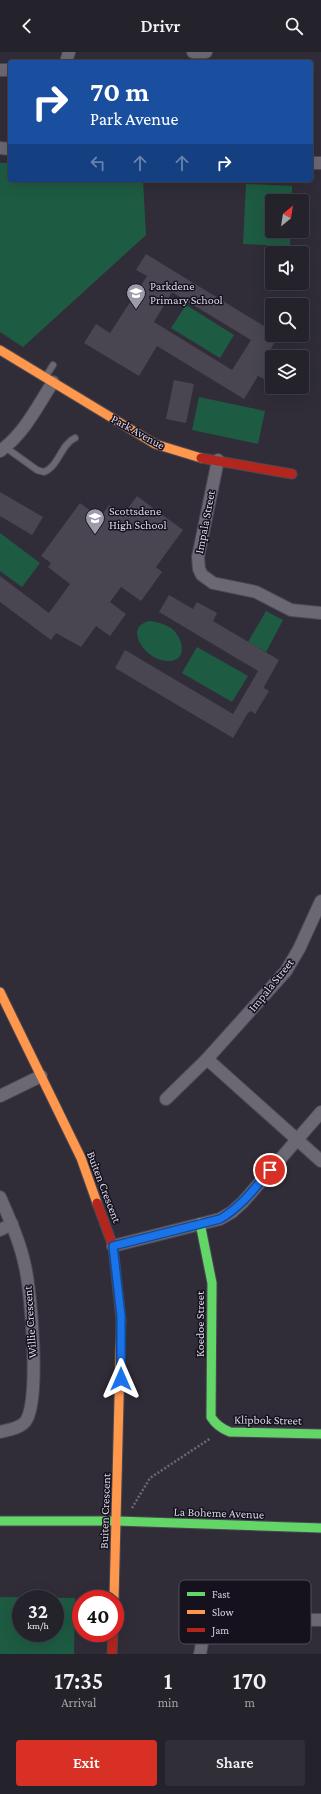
<!DOCTYPE html>
<style>
:root{--surface:#24222b;--page:#302f37;--text:#f1f3f6;--muted:#a3a4a9;--line:#413f47;--accent:#d93025}
body{margin:0;font-family:"Crimson Pro",serif;background:var(--page);color:var(--text);height:100vh;display:flex;flex-direction:column;font-size:15px;white-space:nowrap}
*{box-sizing:border-box;margin:0}
p{font-size:13px;color:var(--muted)}
.icon{flex:none;width:22px;height:22px;fill:none;stroke:currentColor;stroke-width:2;stroke-linecap:round;stroke-linejoin:round}
.map{position:relative;height:1602px;overflow:hidden}
.side{display:flex;flex-direction:column;background:var(--surface);flex:1}
.side>*{flex:none}
.banner{position:absolute;left:8px;top:8px;width:305px;height:122px;border-radius:4px;box-shadow:0 4px 16px #0002,0 0 0 1px var(--line);background:#1a4fa0;color:#fff;overflow:hidden}
.needle{width:26px;rotate:30deg}
.tools{position:absolute;left:265px;top:142px;display:grid;gap:8px}
.tools a{display:grid;place-items:center;width:44px;height:44px;border-radius:4px;background:var(--surface);box-shadow:0 4px 16px #0002,0 0 0 1px var(--line);font-size:20px}
.speed{position:absolute;left:12px;top:1538px;display:flex;gap:8px;font-size:20px;font-weight:700;text-align:center}
.speed>*{display:grid;place-content:center;width:52px;height:52px;border-radius:50%;background:var(--surface);box-shadow:0 4px 16px #0002,0 0 0 1px var(--line);line-height:1}
.speed small{font-size:10px;font-weight:400}
.speed .limit{border:6px solid #d22;background:#fff;color:#111}
.pin{position:absolute;display:grid;place-items:center;width:34px;height:34px;color:#fff;margin:-17px;border:2px solid #fff;border-radius:50%;box-shadow:0 1px 4px #0007}
.me{position:absolute;width:44px;margin:-22px;rotate:0deg;stroke-linejoin:round;filter:drop-shadow(0 0 3px #0008)}
.turn{display:flex;align-items:center;gap:14px;height:84px;padding:0 16px;font-size:18px}
.turn .icon{width:52px;height:52px;stroke-width:2.5}
.turn b{display:block;font-size:28px;line-height:34px}
.lanes{display:flex;align-items:center;height:38px;padding:0 16px;background:#0003;justify-content:center;gap:20px;direction:ltr}
.lanes .off{opacity:.35}
.eta{display:flex;justify-content:space-evenly;align-items:center;height:68px;text-align:center}
.eta b{font-size:24px;font-weight:600;line-height:28px}
.primary-button{display:flex;gap:8px;margin-top:auto;padding:8px 16px}
.primary-button a{flex:1;height:46px;border-radius:4px;background:var(--accent);color:#fff;font-size:16px;font-weight:600;line-height:46px;text-align:center}
.primary-button a+a{background:var(--page);color:var(--text)}
header{display:flex;justify-content:space-between;align-items:center;height:52px;padding:0 16px;background:var(--surface);font-size:18px;font-weight:600}
.map>svg:first-child{display:block}
</style>
<header><svg class="icon" aria-label="back" viewBox="0 0 24 24"><path d="M15 5l-7 7 7 7"/></svg>Drivr<svg class="icon" aria-label="search" viewBox="0 0 24 24"><circle cx="10" cy="10" r="6"/><path d="M15 15l6 6"/></svg></header>
<div class="map">
<svg width="321" height="1602" viewBox="0 0 321 1602">
<rect width="100%" height="100%" fill="#302d39"/>
<g fill="#1e5b43" fill-rule="evenodd">
<path d="M 0,111 L 10,111 L 10,128 L 143,128 L 146,183 L 23,295 L 0,280 Z"/>
<path d="M 246,132 L 292,134 L 292,149 L 272,149 L 272,179 L 290,179 L 290,194 L 243,192 Z"/>
<path d="M 186,253 L 234,283 L 220,306 L 171,276 Z"/>
<path d="M 199,345 L 265,359 L 258,392 L 192,378 Z"/>
<path d="M 0,481 L 40,511 L 22,535 L 0,519 Z"/>
<path d="M 266,559 L 283,568 L 266,600 L 248,590 Z"/>
<path d="M 150,569 C 158,570 164,572 171,576 C 183,585 189,609 168,609 C 145,609 122,574 150,569 Z"/>
<path d="M 197,595 L 248,624 L 232,650 L 182,621 Z"/>
<path d="M 0,1545 L 75,1546 L 74,1602 L 0,1602 ZM 21,1547 L 55,1547 L 55,1581 L 21,1581 Z"/>
</g>
<g fill="#494651" fill-rule="evenodd">
<path d="M 146,202 L 272,279 L 272,283 L 279,283 L 264,308 L 272,312 L 272,314 L 264,327 L 258,324 L 244,347 L 157,294 L 139,324 L 84,291 L 96,272 L 110,281 L 147,224 L 136,218 ZM 172,240 L 251,288 L 232,318 L 154,270 Z"/>
<path d="M 174,328 L 194,332 L 186,371 L 166,367 Z"/>
<path d="M 0,440 L 43,465 L 32,483 L 0,464 Z"/>
<path d="M 137,444 L 183,478 L 156,515 L 162,520 L 141,549 L 121,535 L 110,550 L 126,562 L 110,584 L 96,574 L 81,595 L 56,581 L 51,588 L 0,550 L 0,524 L 49,561 L 70,532 L 48,515 L 51,511 L 41,504 L 80,451 L 100,466 L 109,453 L 123,463 Z"/>
<path d="M 169,543 L 193,557 L 197,550 L 217,561 L 213,569 L 279,608 L 265,633 L 264,636 L 269,639 L 255,662 L 251,659 L 248,661 L 233,686 L 115,616 L 125,598 L 233,662 L 258,619 L 159,560 Z"/>
</g>
<g fill="none" stroke-linecap="round" stroke-linejoin="round">
<g stroke="#4b4853" stroke-width="8">
<g id="lane">
<path d="M 46,324 L 53,313"/>
<path d="M 5,395 L 37,418 L 44,420 C 59,414 61,392 75,386"/>
</g>
</g>
<g stroke="#4b4853" stroke-width="14">
<g id="street">
<path d="M 193,0 L 206,0"/>
<path d="M 66,10 L 69,0"/>
<path d="M 0,18 L 10,18"/>
<path d="M 0,96 L 10,97"/>
<path d="M 311,111 L 321,111"/>
<path d="M 0,399 C 24,382 37,355 53,330"/>
<path d="M 218,408 L 198,505 L 199,517 L 202,523 L 213,531 L 256,540 L 291,558 L 321,561"/>
<path d="M 207,1007 L 321,1109"/>
<path d="M 0,1044 L 41,1024"/>
<path d="M 166,1047 L 207,1007 L 286,919 L 299,897 L 321,849"/>
<path d="M 0,1145 C 10,1168 20,1190 25,1214 C 31,1240 41,1351 25,1370 C 20,1376 8,1378 0,1380"/>
<path d="M 0,1178 L 12,1172"/>
<path d="M 113,1194 L 220,1167 L 232,1160 L 243,1150 L 321,1060"/>
<path d="M 200,1602 L 205,1575 L 215,1566 L 321,1568"/>
</g>
</g>
<g stroke="#4b4853" stroke-width="11">
<g id="fast">
<path d="M 200,1171 L 212,1231 L 211,1365 C 216,1373 222,1377 230,1380 L 321,1382"/>
<path d="M 0,1469 L 117,1469 L 321,1476"/>
</g>
</g>
<g stroke="#4b4853" stroke-width="11">
<g id="slow">
<path d="M 0,298 L 155,392 L 201,406"/>
<path d="M 0,940 L 81,1106 L 97,1151"/>
<path d="M 114,1547 L 121,1268"/>
</g>
</g>
<g stroke="#4b4853" stroke-width="11">
<g id="jam">
<path d="M 201,406 L 292,422"/>
<path d="M 97,1151 L 113,1194 L 121,1268"/>
<path d="M 112,1602 L 113,1581"/>
</g>
</g>
<path stroke="#6c6974" stroke-width="2.5" stroke-dasharray="2 2" stroke-linecap="butt" d="M 132,1456 L 150,1426 L 211,1386"/>
<use href="#lane" stroke="#6b6873" stroke-width="6"/>
<use href="#street" stroke="#6b6873" stroke-width="12"/>
<use href="#fast" stroke="#63d668" stroke-width="9"/>
<use href="#slow" stroke="#ff974d" stroke-width="9"/>
<use href="#jam" stroke="#b3261e" stroke-width="9"/>
</g>
<g fill="none" stroke-linecap="round" stroke-linejoin="round">
<g stroke="#114b97" stroke-width="10">
<path id="route" d="M 121,1327 L 121,1264 L 113,1194 L 220,1167 C 241,1155 255,1136 270,1118"/>
</g>
<use href="#route" stroke="#1a73e8" stroke-width="7"/>
</g>
<defs>
<g id="school-pin" transform="scale(1)"><path d="M0 17L-7.5 6A9.5 9.5 0 1 1 7.5 6Z" fill="#9d9aa9" stroke="#15121d"/><path d="M0-5L7-2L0 1L-7-2ZM-4 1L0 2.5L4 1V4Q0 6-4 4Z" fill="#fff"/></g>
</defs>
<g fill-rule="evenodd">
<use href="#school-pin" x="136" y="241"/>
<use href="#school-pin" x="95" y="466"/>
</g>
<g text-anchor="middle" stroke-width="3" stroke-linejoin="round" paint-order="stroke">
<g font-size="12" fill="#d8d4e5" stroke="#15121d" text-anchor="start">
<text x="150" y="238">Parkdene<tspan x="150" dy="14">Primary School</tspan></text>
<text x="109" y="463">Scottsdene<tspan x="109" dy="14">High School</tspan></text>
</g>
<g font-size="12" fill="#d8d4e5" stroke="#15121d">
<text transform="translate(138 380) rotate(29)" y="4">Park Avenue</text>
<text transform="translate(205 470) rotate(-79)" y="4">Impala Street</text>
<text transform="translate(271 933) rotate(-51)" y="4">Impala Street</text>
<text transform="translate(104 1135) rotate(69)" y="4">Buiten Crescent</text>
<text transform="translate(30 1270) rotate(-94)" y="4">Willie Crescent</text>
<text transform="translate(200 1272) rotate(-90)" y="4">Koedoe Street</text>
<text transform="translate(268 1368) rotate(1)" y="4">Klipbok Street</text>
<text transform="translate(105 1459) rotate(-88)" y="4">Buiten Crescent</text>
<text transform="translate(219 1461) rotate(2)" y="4">La Boheme Avenue</text>
</g>
</g>
<rect x="179" y="1528" width="132" height="64" rx="6" fill="#15121d" stroke="#504c59" stroke-width="1"/>
<rect x="187" y="1540" width="18" height="4" fill="#63d668"/>
<rect x="187" y="1558" width="18" height="4" fill="#ff974d"/>
<rect x="187" y="1576" width="18" height="4" fill="#b3261e"/>
<g font-size="11" fill="#d8d4e5">
<text x="212" y="1546">Fast</text>
<text x="212" y="1564">Slow</text>
<text x="212" y="1582">Jam</text>
</g>
</svg>
<div class="tools">
<a><svg class="needle" viewBox="-14 -14 28 28"><path d="M0-13l5 13h-10z" fill="#e53935"/><path d="M0 13l5-13h-10z" fill="#a3a4a9"/></svg></a>
<a><svg class="icon" aria-label="sound" viewBox="0 0 24 24"><path d="M4 9h4l5-4v14l-5-4H4zM17 9q2 3 0 6"/></svg></a>
<a><svg class="icon" aria-label="search" viewBox="0 0 24 24"><circle cx="10" cy="10" r="6"/><path d="M15 15l6 6"/></svg></a>
<a><svg class="icon" aria-label="layers" viewBox="0 0 24 24"><path d="M12 4l9 5-9 5-9-5zM3 14l9 5 9-5"/></svg></a>
</div>
<div class="speed"><div>32<small>km/h</small></div><div class="limit">40</div></div>
<div class="pin" style="left:270px;top:1118px;background:#d93025"><svg class="icon" aria-label="arrive" viewBox="0 0 24 24"><path d="M6 21V4h12l-3 4 3 4H6"/></svg></div>
<svg class="me" style="left:121px;top:1327px" viewBox="-20 -20 40 40"><path d="M0-17L14 15 0 8-14 15z" fill="#1a73e8" stroke="#fff" stroke-width="4"/></svg>
<div class="banner">
<div class="turn"><svg class="icon" aria-label="right" viewBox="0 0 24 24"><path d="M7 20v-9h11M14 6l5 5-5 5"/></svg><div><b>70 m</b>Park Avenue</div></div>
<div class="lanes"><svg class="icon off" aria-label="left" viewBox="0 0 24 24"><path d="M17 20v-9H6M10 6l-5 5 5 5"/></svg><svg class="icon off" aria-label="ahead" viewBox="0 0 24 24"><path d="M12 20V5M6 11l6-6 6 6"/></svg><svg class="icon off" aria-label="ahead" viewBox="0 0 24 24"><path d="M12 20V5M6 11l6-6 6 6"/></svg><svg class="icon" aria-label="right" viewBox="0 0 24 24"><path d="M7 20v-9h11M14 6l5 5-5 5"/></svg></div>
</div>
</div>
<section class="side">
<div class="eta">
<div><b>17:35</b><p>Arrival</p></div>
<div><b>1</b><p>min</p></div>
<div><b>170</b><p>m</p></div>
</div>
<div class="primary-button"><a>Exit</a><a>Share</a></div>
</section>
